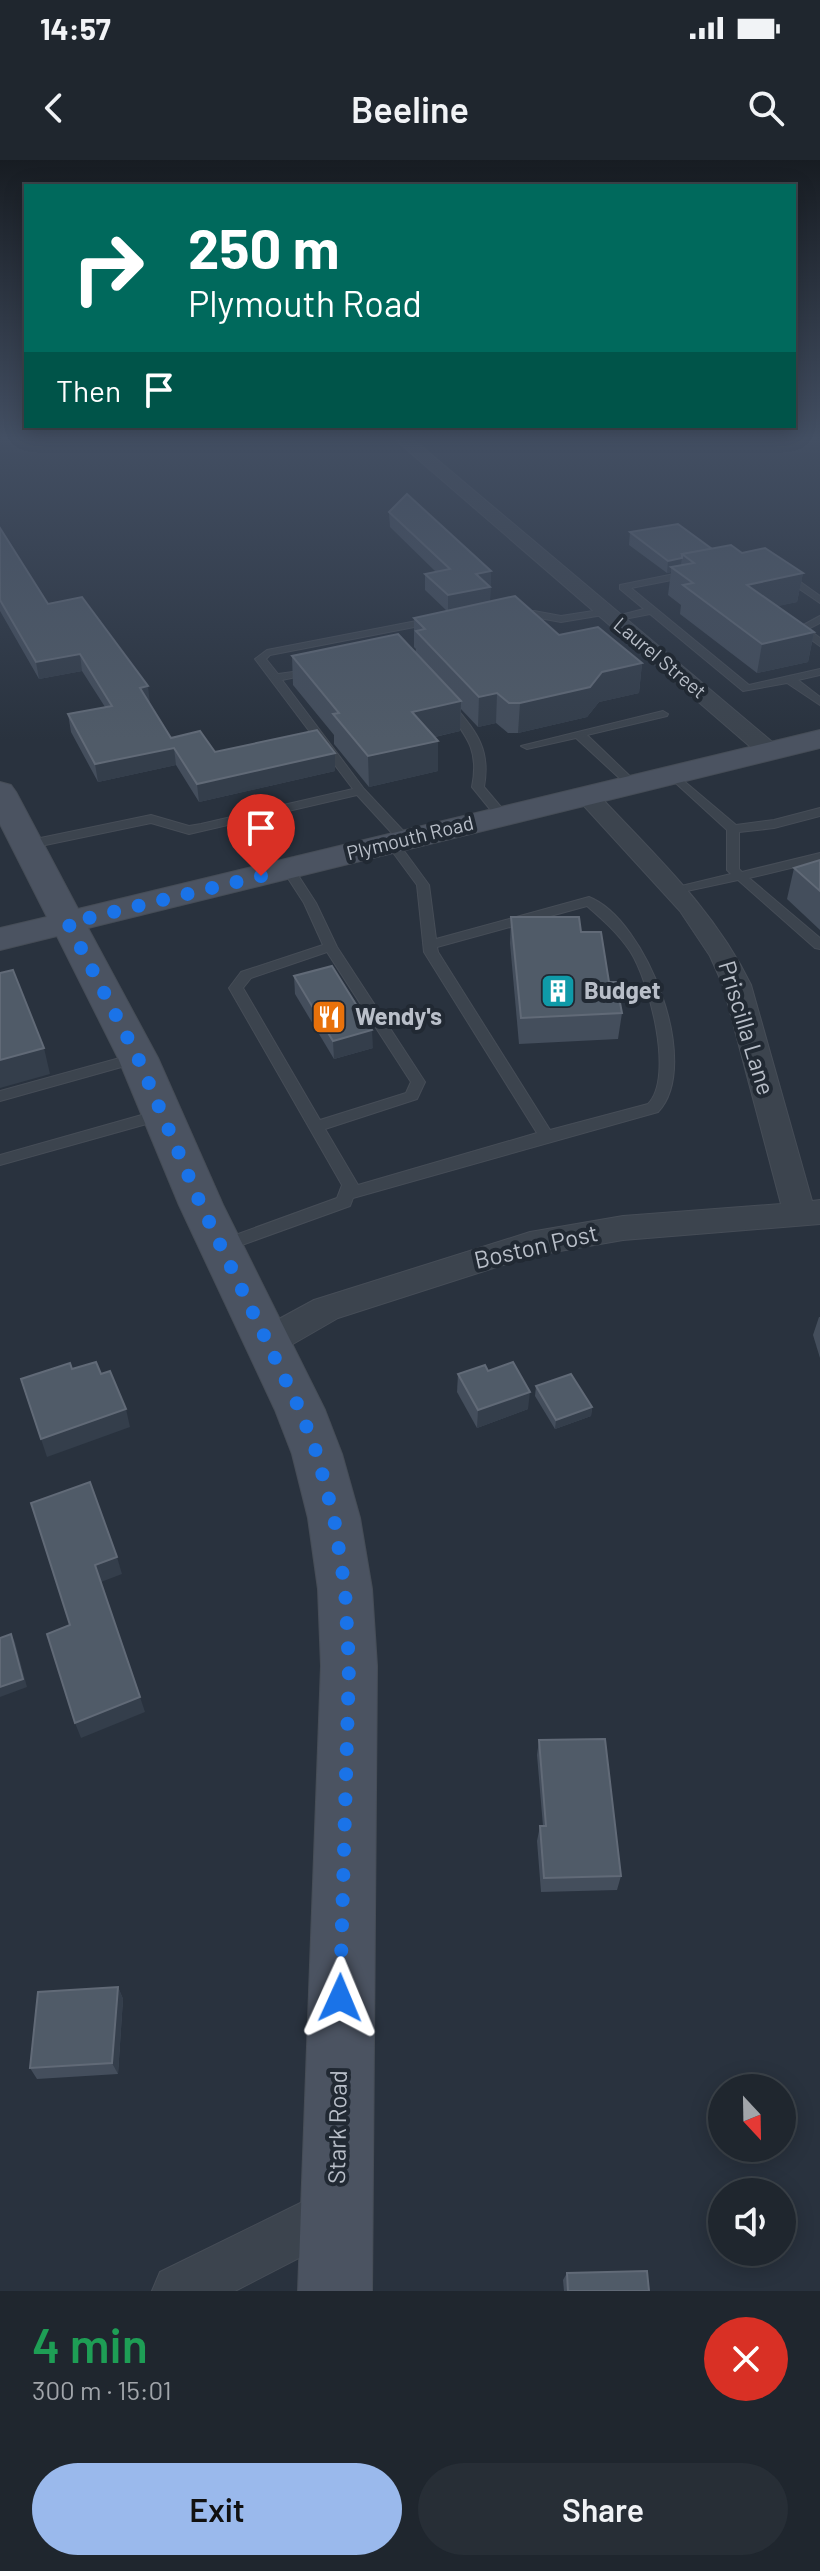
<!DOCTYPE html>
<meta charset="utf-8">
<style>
:root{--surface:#1f262e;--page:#272e36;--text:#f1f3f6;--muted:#a1a5aa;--line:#3c434a;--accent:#9ab9ec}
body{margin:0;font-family:Barlow,sans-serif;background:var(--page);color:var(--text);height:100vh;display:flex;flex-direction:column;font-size:30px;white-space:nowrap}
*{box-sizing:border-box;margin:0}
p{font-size:26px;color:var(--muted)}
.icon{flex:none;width:44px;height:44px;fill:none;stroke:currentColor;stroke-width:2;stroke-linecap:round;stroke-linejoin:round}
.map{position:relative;height:2131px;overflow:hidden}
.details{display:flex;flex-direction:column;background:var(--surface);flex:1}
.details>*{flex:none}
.hud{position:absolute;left:24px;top:24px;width:772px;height:244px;border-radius:0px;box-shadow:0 4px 20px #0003,0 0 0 2px var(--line);background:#00695c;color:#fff;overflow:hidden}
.needle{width:52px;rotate:158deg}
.buttons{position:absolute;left:708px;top:1914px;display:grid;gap:16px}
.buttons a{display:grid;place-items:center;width:88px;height:88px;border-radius:50%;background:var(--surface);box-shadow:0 4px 20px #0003,0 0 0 2px var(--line);font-size:40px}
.pin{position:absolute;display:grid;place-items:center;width:68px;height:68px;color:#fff;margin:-82px -34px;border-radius:50% 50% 50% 0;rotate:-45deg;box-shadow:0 0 8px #0007}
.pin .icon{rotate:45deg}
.me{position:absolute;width:88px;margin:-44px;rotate:1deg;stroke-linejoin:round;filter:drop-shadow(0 0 6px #0008)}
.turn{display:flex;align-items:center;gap:28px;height:168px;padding:0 32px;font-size:36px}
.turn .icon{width:104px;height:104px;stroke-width:2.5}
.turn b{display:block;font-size:56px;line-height:68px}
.then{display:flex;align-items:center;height:76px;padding:0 32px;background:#0003;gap:16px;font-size:30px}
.round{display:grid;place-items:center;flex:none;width:84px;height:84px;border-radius:42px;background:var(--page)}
.head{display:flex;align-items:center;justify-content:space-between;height:136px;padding:0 32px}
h1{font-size:48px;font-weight:600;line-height:60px;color:#1e9e55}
.action{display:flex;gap:16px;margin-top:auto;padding:16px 32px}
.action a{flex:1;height:92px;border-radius:48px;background:var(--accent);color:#111;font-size:32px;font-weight:600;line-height:92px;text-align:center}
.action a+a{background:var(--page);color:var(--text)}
.status{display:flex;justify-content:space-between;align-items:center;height:56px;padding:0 40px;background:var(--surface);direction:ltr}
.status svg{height:22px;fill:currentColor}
header{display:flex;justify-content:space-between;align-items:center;height:104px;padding:0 32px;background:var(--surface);font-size:36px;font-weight:600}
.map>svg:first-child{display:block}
</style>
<div class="status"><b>14:57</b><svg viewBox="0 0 49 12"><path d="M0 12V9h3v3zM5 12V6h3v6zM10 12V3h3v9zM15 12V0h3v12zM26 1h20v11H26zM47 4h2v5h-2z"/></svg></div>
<header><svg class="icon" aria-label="back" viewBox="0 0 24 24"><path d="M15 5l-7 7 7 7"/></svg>Beeline<svg class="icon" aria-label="search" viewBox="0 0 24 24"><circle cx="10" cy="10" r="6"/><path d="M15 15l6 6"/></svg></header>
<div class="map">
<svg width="820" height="2131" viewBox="0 0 820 2131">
<rect width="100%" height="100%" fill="#29323e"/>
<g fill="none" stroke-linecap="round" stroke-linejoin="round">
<g stroke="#464d57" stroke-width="2">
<g id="lane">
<path d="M 689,411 L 692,412 L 692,416 L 631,428 L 749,525 L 820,509 L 820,515 L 798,520 L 820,537 L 820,545 L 787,523 L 743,531 L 650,454 L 614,461 L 609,458 L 644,449 L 620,429 L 620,425 Z"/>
<path d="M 779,411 L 785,411 L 820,436 L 820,443 L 779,415 Z"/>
<path d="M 606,449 L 611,452 L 609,454 L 561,462 L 534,457 L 515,461 L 510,458 L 534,451 L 561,456 Z"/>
<path d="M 820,456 L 820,463 L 808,469 L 820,478 L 820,486 L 796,469 Z"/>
<path d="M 432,458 L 437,461 L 435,463 L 270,495 L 266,499 L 278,514 L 315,509 L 315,513 L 282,520 L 364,629 L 409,677 L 409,683 L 401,683 L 357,635 L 189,674 L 151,663 L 26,689 L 20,685 L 26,681 L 151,655 L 189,666 L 201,664 L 353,629 L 255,499 L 267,490 Z"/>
<path d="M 445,544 L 453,544 C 476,572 491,588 484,627 L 506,653 L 506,659 L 498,659 L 472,627 C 480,588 465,575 444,546 Z"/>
<path d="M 663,551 L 668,554 L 667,556 L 587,575 L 636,622 L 636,626 L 628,626 L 576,578 L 527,589 L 521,586 Z"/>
<path d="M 672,611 L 736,665 L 774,660 L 820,648 L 820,656 L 774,668 L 739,672 L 739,709 L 742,712 L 820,693 L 820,701 L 749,718 L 820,778 L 820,789 L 815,788 L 738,720 L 673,734 L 673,728 L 731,714 L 727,710 L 727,670 L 668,616 L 668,612 Z"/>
<path d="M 392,679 L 396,680 L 429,725 L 436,779 L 589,737 C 646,759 703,905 658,952 L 353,1038 L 350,1046 L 228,1090 L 216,1090 L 214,1086 L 216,1082 L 337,1038 L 342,1025 L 229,828 L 241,812 L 323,785 L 304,743 L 282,709 L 284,706 L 292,706 L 294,709 L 316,743 L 337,787 L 425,922 L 417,939 L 325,969 L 358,1025 L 537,973 L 424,792 L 417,725 L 386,683 ZM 587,746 C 602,759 618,773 630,791 C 649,820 675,917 648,944 L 550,970 L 438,792 L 437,787 ZM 327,792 L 411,922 L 406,933 L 320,960 L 243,828 L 251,818 Z"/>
<path d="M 138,893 L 145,898 L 143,901 L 0,941 L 0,931 Z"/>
<path d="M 163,949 L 170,954 L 168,958 L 0,1005 L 0,995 Z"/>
</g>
</g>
<g stroke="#464d57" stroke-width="2">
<g id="street">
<path d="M 397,281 L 415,281 L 777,586 L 780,591 L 777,596 L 761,596 Z"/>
<path d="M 586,628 L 594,630 C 652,693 713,747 751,825 L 812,1041 L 820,1040 L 820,1064 L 623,1080 L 531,1096 L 338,1158 L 279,1192 L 267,1195 L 255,1192 L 250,1182 L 255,1172 L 314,1140 L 530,1072 L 623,1056 L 781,1044 L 723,825 L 710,796 L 680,751 L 574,635 Z"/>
<path d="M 337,2025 L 355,2033 L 363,2051 L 355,2069 L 235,2131 L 152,2131 L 160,2112 Z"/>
</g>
</g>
<g stroke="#464d57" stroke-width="2">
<path id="secondary" d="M 820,570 L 820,588 L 88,768 L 158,898 L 223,1045 L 325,1250 L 342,1294 L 360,1358 L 372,1429 L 377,1506 L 372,2131 L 298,2131 L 321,1506 L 318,1429 L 308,1358 L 292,1294 L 275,1250 L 179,1045 L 118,898 L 57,776 L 0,790 L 0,768 L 47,757 L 0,664 L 0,622 L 11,625 L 16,632 L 78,749 Z"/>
</g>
<use href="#lane" fill="#3c444e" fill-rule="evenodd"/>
<use href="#street" fill="#3c444e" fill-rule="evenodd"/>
<use href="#secondary" fill="#4b5361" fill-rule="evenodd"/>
</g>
<g fill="#444e5c">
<path d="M 389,352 L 491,411 L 490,441 L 559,475 L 642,503 L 639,533 L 599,542 L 587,557 L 518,573 L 508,573 L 496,563 L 478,567 L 461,549 L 460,571 L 435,577 L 438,581 L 438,611 L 369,627 L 334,584 L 334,575 L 293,525 L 292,496 L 415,493 L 416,489 L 414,487 L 414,458 L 447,451 L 425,430 L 425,414 L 436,412 L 390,367 Z"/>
<path d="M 0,368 L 48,444 L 150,544 L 171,578 L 215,592 L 335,593 L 335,611 L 199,642 L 176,605 L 98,622 L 71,572 L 68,554 L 105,547 L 82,511 L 39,519 L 0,451 Z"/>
<path d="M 630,372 L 712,389 L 742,393 L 803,413 L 797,442 L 777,446 L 814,472 L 808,502 L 757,513 L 680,454 L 681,445 L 668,435 L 671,412 L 667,413 L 629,385 Z"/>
<path d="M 820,700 L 820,770 L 787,739 L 794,708 Z"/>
<path d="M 511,757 L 581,772 L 609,822 L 622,853 L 618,879 L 519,884 L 510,783 Z"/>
<path d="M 294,816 L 373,888 L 334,899 L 295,834 Z"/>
<path d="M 819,1157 L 820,1157 L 820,1198 L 813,1175 Z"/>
<path d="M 488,1211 L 528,1249 L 477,1268 L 457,1232 L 458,1214 Z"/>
<path d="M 536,1226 L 592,1247 L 591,1256 L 555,1269 L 535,1236 Z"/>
<path d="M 539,1580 L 621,1716 L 617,1730 L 541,1732 L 537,1681 L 540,1666 L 543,1666 L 537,1595 Z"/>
<path d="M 118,1827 L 123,1839 L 118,1914 L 37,1919 L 30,1908 Z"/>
<path d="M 567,2113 L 649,2131 L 564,2131 L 563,2120 Z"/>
</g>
<g fill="#343e4b">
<path d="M 682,398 L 680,410 L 671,407 L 671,412 L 667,413 L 668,401 Z"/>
<path d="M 491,411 L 490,443 L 448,452 L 448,435 L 476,414 Z"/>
<path d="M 803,413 L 797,442 L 743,454 L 747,425 Z"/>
<path d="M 814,472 L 808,502 L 757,513 L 762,484 Z"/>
<path d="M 80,494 L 82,511 L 39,519 L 36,502 Z"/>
<path d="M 642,503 L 639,533 L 599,542 L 587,557 L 518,573 L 520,543 L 602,512 Z"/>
<path d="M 148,526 L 150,544 L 140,528 Z"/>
<path d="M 497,533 L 496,563 L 478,567 L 479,537 Z"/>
<path d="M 461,541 L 460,571 L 412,582 L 412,552 Z"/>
<path d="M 438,581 L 438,611 L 369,627 L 368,596 Z"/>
<path d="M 174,588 L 176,605 L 98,622 L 95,604 Z"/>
<path d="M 335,593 L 335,611 L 199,642 L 197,624 Z"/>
<path d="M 372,870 L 373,888 L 334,899 L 333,881 Z"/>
<path d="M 44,888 L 50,914 L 0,928 L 0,900 Z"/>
<path d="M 530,1232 L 528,1249 L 477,1268 L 478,1250 Z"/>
<path d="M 592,1247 L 591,1256 L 555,1269 L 556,1260 Z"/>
<path d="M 126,1249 L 130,1267 L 47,1297 L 41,1279 Z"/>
<path d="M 117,1397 L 122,1414 L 101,1422 L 95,1405 Z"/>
<path d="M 11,1474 L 15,1482 L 27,1527 L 0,1537 L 0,1527 Z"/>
<path d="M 140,1537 L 145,1552 L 81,1578 L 75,1563 Z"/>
<path d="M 118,1827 L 123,1839 L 118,1914 L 112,1903 Z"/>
</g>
<g fill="#505b68" stroke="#616a77" stroke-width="2">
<path d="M 407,334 L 491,411 L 476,414 L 490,427 L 448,435 L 425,414 L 450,409 L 389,352 Z"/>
<path d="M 678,364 L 712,389 L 682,394 L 682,398 L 668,401 L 630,372 Z"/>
<path d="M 0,368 L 48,444 L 82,437 L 148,526 L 140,528 L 171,578 L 200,571 L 215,592 L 317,570 L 335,593 L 197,624 L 174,588 L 95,604 L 68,554 L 112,546 L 80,494 L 36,502 L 0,440 Z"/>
<path d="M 731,385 L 742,393 L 765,388 L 803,413 L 747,425 L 814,472 L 762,484 L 683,425 L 693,423 L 671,407 L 694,403 L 682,394 Z"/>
<path d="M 515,436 L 559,475 L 598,467 L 642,503 L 602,512 L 590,527 L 520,543 L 509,543 L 497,533 L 479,537 L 416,471 L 425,469 L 414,458 Z"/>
<path d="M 398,474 L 461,541 L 412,552 L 438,581 L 368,596 L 333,554 L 339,553 L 292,496 Z"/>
<path d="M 820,700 L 820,731 L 794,708 Z"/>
<path d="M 511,757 L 579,757 L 581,772 L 601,772 L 609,822 L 616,822 L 622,853 L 521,858 Z"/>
<path d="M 332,806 L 372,870 L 333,881 L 294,816 Z"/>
<path d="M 13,810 L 44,888 L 0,900 L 0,813 Z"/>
<path d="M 96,1202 L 101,1214 L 110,1211 L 126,1249 L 41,1279 L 21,1219 L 70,1203 L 72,1209 Z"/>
<path d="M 513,1202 L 530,1232 L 478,1250 L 458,1214 L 485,1205 L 488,1211 Z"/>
<path d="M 571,1214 L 592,1247 L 556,1260 L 536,1226 Z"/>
<path d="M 90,1322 L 117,1397 L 95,1405 L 140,1537 L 75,1563 L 47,1474 L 70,1465 L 31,1343 Z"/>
<path d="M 11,1474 L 23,1519 L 0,1527 L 0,1478 Z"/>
<path d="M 605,1579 L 621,1716 L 544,1718 L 540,1666 L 546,1666 L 539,1580 Z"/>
<path d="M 118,1827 L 112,1903 L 30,1908 L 38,1832 Z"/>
<path d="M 647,2111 L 649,2131 L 568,2131 L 567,2113 Z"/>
</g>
<linearGradient id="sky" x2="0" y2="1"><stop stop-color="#171c22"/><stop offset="0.48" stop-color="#434f63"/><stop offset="1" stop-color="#434f63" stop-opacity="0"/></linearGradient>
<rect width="820" height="580" fill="url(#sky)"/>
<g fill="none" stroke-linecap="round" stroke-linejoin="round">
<path stroke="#1a73e8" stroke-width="14" stroke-dasharray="0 25.2" d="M 261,716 L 68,763 L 138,898 L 201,1045 L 300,1250 L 317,1294 L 334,1358 L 345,1429 L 349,1506 L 340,1838"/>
</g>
<defs>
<g id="building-square" transform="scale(1.8)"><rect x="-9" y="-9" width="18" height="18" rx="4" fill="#0f9aa8" stroke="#212933"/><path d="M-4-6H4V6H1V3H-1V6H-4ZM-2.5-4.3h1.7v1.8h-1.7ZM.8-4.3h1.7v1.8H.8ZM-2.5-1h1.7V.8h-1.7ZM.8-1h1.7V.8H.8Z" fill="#fff"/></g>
<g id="restaurant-square" transform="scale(1.8)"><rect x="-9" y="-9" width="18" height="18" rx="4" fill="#e8710a" stroke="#212933"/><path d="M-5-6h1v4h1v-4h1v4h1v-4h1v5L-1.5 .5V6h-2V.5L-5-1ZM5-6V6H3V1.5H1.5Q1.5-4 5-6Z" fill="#fff"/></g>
</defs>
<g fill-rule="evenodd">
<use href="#building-square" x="558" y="831"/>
<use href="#restaurant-square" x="329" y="857"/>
</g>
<g text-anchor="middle" stroke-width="8" stroke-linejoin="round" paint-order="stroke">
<g font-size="20" fill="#b9bfc9" stroke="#212933">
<text transform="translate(660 498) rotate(40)" y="7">Laurel Street</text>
<text transform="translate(410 678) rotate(-14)" y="7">Plymouth Road</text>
</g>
<g font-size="24" font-weight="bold" fill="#b9bfc9" stroke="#212933" text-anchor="start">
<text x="584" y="839">Budget</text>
<text x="355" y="865">Wendy's</text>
</g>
<g font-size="24" fill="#b9bfc9" stroke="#212933">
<text transform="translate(746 868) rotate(73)" y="8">Priscilla Lane</text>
<text transform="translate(536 1087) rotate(-13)" y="8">Boston Post</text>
<text transform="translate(338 1967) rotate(-89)" y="8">Stark Road</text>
</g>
</g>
</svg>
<div class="buttons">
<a><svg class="needle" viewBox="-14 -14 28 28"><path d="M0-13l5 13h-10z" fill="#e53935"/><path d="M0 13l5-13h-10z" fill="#a1a5aa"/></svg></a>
<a><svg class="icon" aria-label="sound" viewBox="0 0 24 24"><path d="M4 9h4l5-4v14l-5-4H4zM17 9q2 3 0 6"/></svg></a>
</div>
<div class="pin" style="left:261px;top:716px;background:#d93025"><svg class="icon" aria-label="arrive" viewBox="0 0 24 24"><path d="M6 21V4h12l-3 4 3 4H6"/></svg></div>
<svg class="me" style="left:340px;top:1838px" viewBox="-20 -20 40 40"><path d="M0-17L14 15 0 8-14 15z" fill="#1a73e8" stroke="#fff" stroke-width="4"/></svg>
<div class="hud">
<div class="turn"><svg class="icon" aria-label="right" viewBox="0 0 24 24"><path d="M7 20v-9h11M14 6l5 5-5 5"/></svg><div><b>250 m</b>Plymouth Road</div></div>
<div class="then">Then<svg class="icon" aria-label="arrive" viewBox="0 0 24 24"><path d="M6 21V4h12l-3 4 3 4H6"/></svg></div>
</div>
</div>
<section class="details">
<div class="head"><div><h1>4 min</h1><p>300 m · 15:01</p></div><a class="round" style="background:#d93025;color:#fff"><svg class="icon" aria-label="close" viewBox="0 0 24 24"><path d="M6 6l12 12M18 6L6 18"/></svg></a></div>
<div class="action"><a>Exit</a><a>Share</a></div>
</section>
